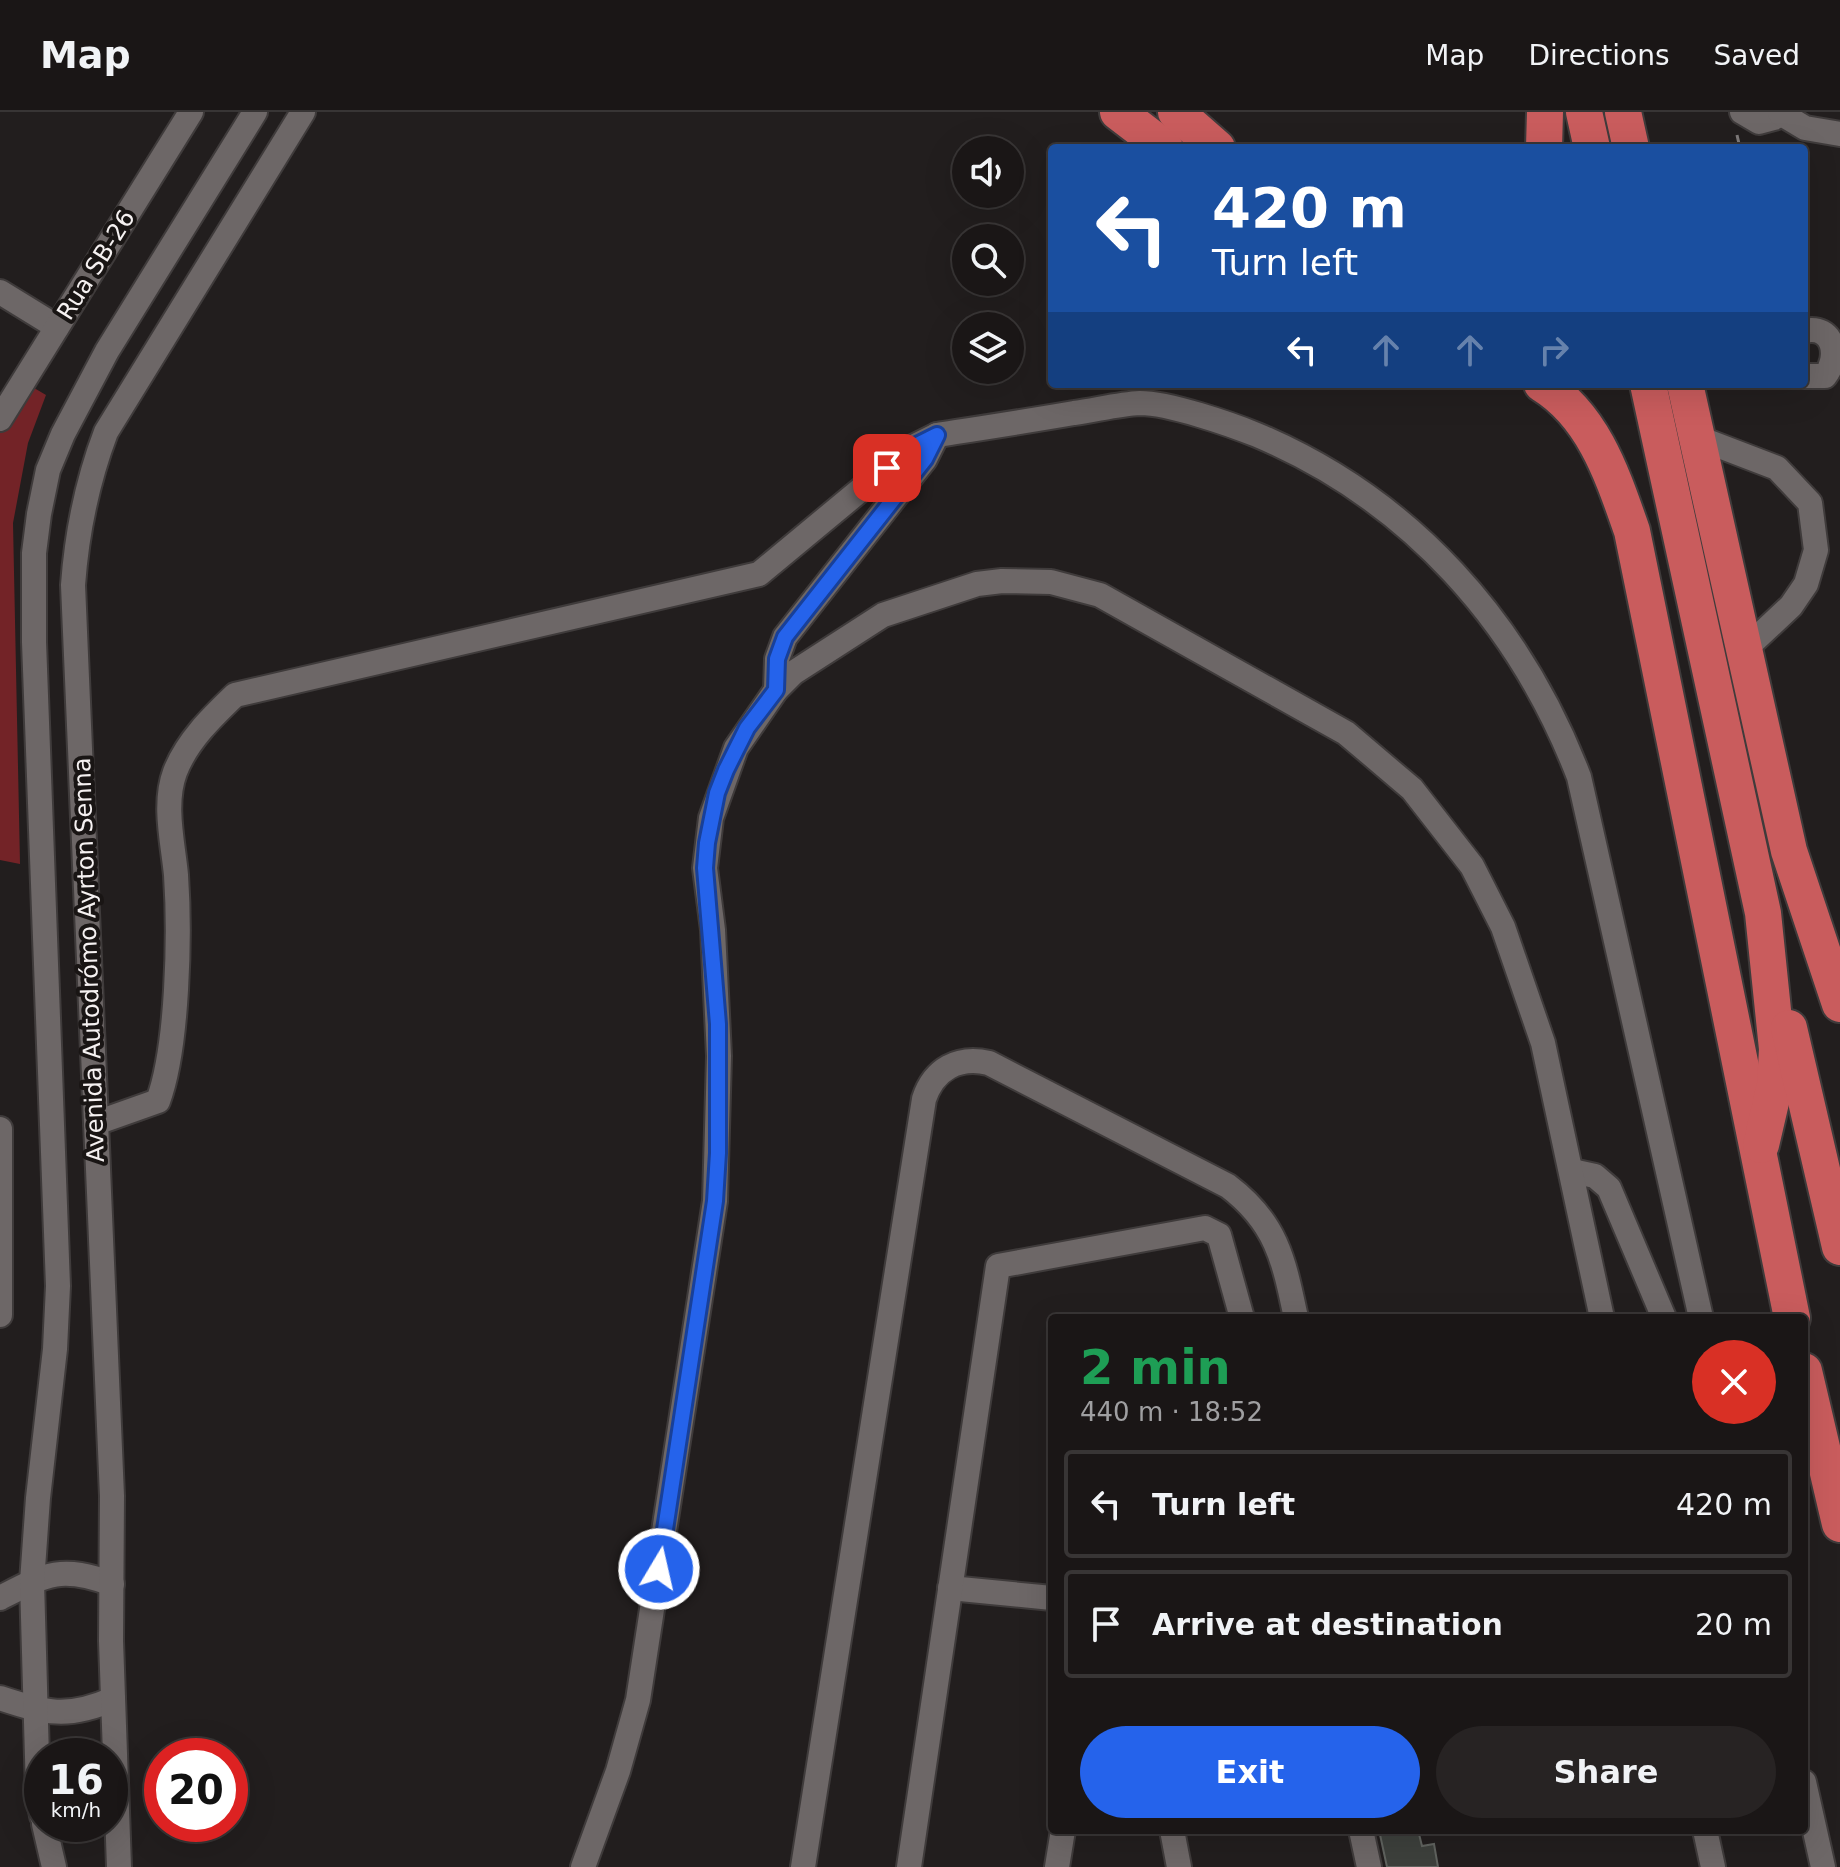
<!DOCTYPE html>
<meta charset="utf-8">
<style>
:root{--surface:#1a1616;--page:#272323;--text:#f1f3f6;--muted:#9f9fa1;--line:#383535;--accent:#2563eb}
body{margin:0;font-family:"DejaVu Sans",sans-serif;background:var(--page);color:var(--text);height:100vh;display:flex;flex-direction:column;font-size:30px;white-space:nowrap}
*{box-sizing:border-box;margin:0}
p{font-size:26px;color:var(--muted)}
.icon{flex:none;width:44px;height:44px;fill:none;stroke:currentColor;stroke-width:2;stroke-linecap:round;stroke-linejoin:round}
.map{position:relative;flex:1;overflow:hidden}
.side{position:absolute;left:1048px;top:1202px;width:760px;height:520px;display:flex;flex-direction:column;background:var(--surface);border-radius:8px;box-shadow:0 8px 32px #0002,0 0 0 2px var(--line)}
.side>*{flex:none}
.top-card{position:absolute;left:1048px;top:32px;width:760px;height:244px;border-radius:8px;box-shadow:0 8px 32px #0002,0 0 0 2px var(--line);background:#1a4fa0;color:#fff;overflow:hidden}
.buttons{position:absolute;left:952px;top:24px;display:grid;gap:16px}
.buttons a{display:grid;place-items:center;width:72px;height:72px;border-radius:50%;background:var(--surface);box-shadow:0 8px 32px #0002,0 0 0 2px var(--line);font-size:40px}
.speed{position:absolute;left:24px;top:1626px;display:flex;gap:16px;font-size:40px;font-weight:700;text-align:center}
.speed>*{display:grid;place-content:center;width:104px;height:104px;border-radius:50%;background:var(--surface);box-shadow:0 8px 32px #0002,0 0 0 2px var(--line);line-height:1}
.speed small{font-size:20px;font-weight:400}
.speed .limit{border:12px solid #d22;background:#fff;color:#111}
.pin{position:absolute;display:grid;place-items:center;width:68px;height:68px;color:#fff;margin:-34px;border-radius:16px;box-shadow:0 4px 12px #0006}
.me{position:absolute;width:88px;margin:-44px;rotate:9deg;stroke-linejoin:round;filter:drop-shadow(0 0 6px #0008)}
.turn{display:flex;align-items:center;gap:28px;height:168px;padding:0 32px;font-size:36px}
.turn .icon{width:104px;height:104px;stroke-width:2.5}
.turn b{display:block;font-size:56px;line-height:68px}
.lanes{display:flex;align-items:center;height:76px;padding:0 32px;background:#0003;justify-content:center;gap:40px;direction:ltr}
.lanes .off{opacity:.35}
.round{display:grid;place-items:center;flex:none;width:84px;height:84px;border-radius:42px;background:var(--page)}
.overview{display:flex;align-items:center;justify-content:space-between;height:136px;padding:0 32px}
h1{font-size:48px;font-weight:700;line-height:60px;color:#1e9e55}
.button{display:flex;gap:16px;margin-top:auto;padding:16px 32px}
.button a{flex:1;height:92px;border-radius:48px;background:var(--accent);color:#fff;font-size:32px;font-weight:700;line-height:92px;text-align:center}
.button a+a{background:var(--page);color:var(--text)}
ul{padding:0;list-style:none}
li{display:flex;align-items:center;gap:24px;height:108px;margin:0 16px 12px;padding:0 16px;border:4px solid var(--line);border-radius:8px}
li div{flex:1}
li b{display:block;font-size:30px}
li em{font-style:normal}
header{display:flex;align-items:center;gap:48px;box-sizing:border-box;height:112px;padding:0 40px;background:var(--surface);border-bottom:2px solid var(--line)}
header strong{font-size:38px}
nav{display:flex;gap:44px;margin-inline-start:auto;font-size:28px}
.map>svg:first-child{display:block}
</style>
<header>
<strong>Map</strong>
<nav><a>Map</a><a>Directions</a><a>Saved</a></nav>
</header>
<div class="map">
<svg width="1840" height="1755" viewBox="0 0 1840 1755">
<rect width="100%" height="100%" fill="#221e1e"/>
<path fill="#732327" d="M 29,273 L 46,283 L 28,331 L 13,411 L 20,752 L 0,748 L 0,320 Z"/>
<path fill="#3d403c" stroke="#60635f" stroke-width="2" d="M 1379,1718 L 1418,1718 L 1422,1734 L 1434,1732 L 1438,1755 L 1387,1755 Z"/>
<g fill="none" stroke-linecap="round" stroke-linejoin="round">
<g stroke="#3f3b3b" stroke-width="28">
<g id="minor">
<path d="M 1742,0 L 1759,10 L 1774,6 L 1781,0"/>
<path d="M 1780,1 L 1805,16 L 1840,22"/>
<path d="M 0,180 L 57,215"/>
<path d="M 1804,219 C 1834,212 1840,245 1825,264 L 1804,264"/>
<path d="M 0,307 L 191,0"/>
<path d="M 1696,325 L 1777,356 L 1810,391 L 1816,438 L 1806,472 L 1791,494 L 1743,539"/>
<path d="M 776,578 L 777,547 L 785,525 L 925,347 L 937,323"/>
<path d="M 96,1011 L 158,989 C 178,935 180,822 176,763 C 173,731 163,692 175,660 C 187,629 212,605 235,583 L 759,462 L 911,336 L 937,323 C 982,316 1028,309 1074,301 C 1096,298 1119,292 1140,291 C 1169,291 1230,312 1257,323 C 1411,388 1520,511 1579,665 L 1701,1206"/>
<path d="M 0,1017 L 0,1203"/>
<path d="M 1572,1059 L 1595,1064 L 1609,1076 L 1664,1206"/>
<path d="M 950,1476 L 1052,1486"/>
<path d="M 0,1486 C 46,1462 61,1453 112,1472"/>
<path d="M 0,1586 C 45,1601 68,1607 113,1587"/>
<path d="M 1804,1670 L 1823,1755"/>
<path d="M 42,1704 L 38,1680 L 32,1470 L 38,1386 L 55,1237 L 58,1174 L 34,530 L 34,441 L 39,402 L 48,358 L 63,322 L 107,239 L 255,0"/>
<path d="M 44,1712 L 54,1755"/>
<path d="M 1172,1718 L 1179,1755"/>
<path d="M 1361,1718 L 1369,1755"/>
<path d="M 1705,1718 L 1713,1755"/>
<path d="M 119,1755 L 111,1529 L 112,1384 L 73,473 C 77,419 87,370 106,320 L 303,0"/>
<path d="M 583,1755 L 618,1659 L 638,1588 L 715,1089 L 719,944 L 713,818 L 705,756 L 711,706 L 736,636 L 776,578 L 793,561 L 883,503 L 977,472 L 1002,469 L 1051,470 L 1100,483 L 1346,621 L 1412,677 L 1472,754 L 1503,815 L 1543,931 L 1602,1206"/>
<path d="M 803,1755 L 924,987 C 934,957 958,944 989,951 L 1228,1074 C 1277,1111 1284,1149 1296,1206"/>
<path d="M 909,1755 L 998,1154 L 1205,1116 L 1219,1123 L 1242,1206"/>
<path d="M 1057,1755 L 1063,1718"/>
</g>
</g>
<g stroke="#3f3b3b" stroke-width="40">
<g id="highway">
<path d="M 1118,0 L 1165,36"/>
<path d="M 1176,0 L 1217,36"/>
<path d="M 1584,0 L 1592,36"/>
<path d="M 1623,0 L 1631,36"/>
<path d="M 1544,36 L 1545,0"/>
<path d="M 1542,272 C 1594,304 1613,365 1632,419 L 1792,1206"/>
<path d="M 1648,272 L 1763,801 L 1777,937 L 1775,973 L 1761,1033"/>
<path d="M 1685,272 L 1789,739 L 1840,892"/>
<path d="M 1789,916 L 1840,1135"/>
<path d="M 1804,1259 L 1840,1412"/>
</g>
</g>
<path stroke="#7e7a7a" stroke-width="3" stroke-dasharray="8 4" stroke-linecap="butt" d="M 1737,23 L 1740,36"/>
<use href="#minor" stroke="#6d6767" stroke-width="24"/>
<use href="#highway" stroke="#c95c5d" stroke-width="36"/>
</g>
<g fill="none" stroke-linecap="round" stroke-linejoin="round">
<g stroke="#184099" stroke-width="20">
<path id="route" d="M 659,1457 L 715,1089 L 718,1041 L 718,912 L 705,756 L 707,731 L 717,681 L 726,658 L 747,616 L 776,578 L 777,547 L 785,525 L 925,347 L 937,323 L 911,336 L 887,356"/>
</g>
<use href="#route" stroke="#2563eb" stroke-width="14"/>
</g>
<g text-anchor="middle" stroke-width="8" stroke-linejoin="round" paint-order="stroke">
<g font-size="24" fill="#f5f1f1" stroke="#191514">
<text transform="translate(96 153) rotate(-58)" y="8">Rua SB-26</text>
<text transform="translate(89 848) rotate(-92)" y="8">Avenida Autodrómo Ayrton Senna</text>
</g>
</g>
</svg>
<div class="buttons">
<a><svg class="icon" aria-label="sound" viewBox="0 0 24 24"><path d="M4 9h4l5-4v14l-5-4H4zM17 9q2 3 0 6"/></svg></a>
<a><svg class="icon" aria-label="search" viewBox="0 0 24 24"><circle cx="10" cy="10" r="6"/><path d="M15 15l6 6"/></svg></a>
<a><svg class="icon" aria-label="layers" viewBox="0 0 24 24"><path d="M12 4l9 5-9 5-9-5zM3 14l9 5 9-5"/></svg></a>
</div>
<div class="speed"><div>16<small>km/h</small></div><div class="limit">20</div></div>
<div class="pin" style="left:887px;top:356px;background:#d93025"><svg class="icon" aria-label="arrive" viewBox="0 0 24 24"><path d="M6 21V4h12l-3 4 3 4H6"/></svg></div>
<svg class="me" style="left:659px;top:1457px" viewBox="-20 -20 40 40"><circle r="17" fill="#2563eb" stroke="#fff" stroke-width="3"/><path d="M0-11L8 9 0 5-8 9z" fill="#fff"/></svg>
<div class="top-card">
<div class="turn"><svg class="icon" aria-label="left" viewBox="0 0 24 24"><path d="M17 20v-9H6M10 6l-5 5 5 5"/></svg><div><b>420 m</b>Turn left</div></div>
<div class="lanes"><svg class="icon" aria-label="left" viewBox="0 0 24 24"><path d="M17 20v-9H6M10 6l-5 5 5 5"/></svg><svg class="icon off" aria-label="ahead" viewBox="0 0 24 24"><path d="M12 20V5M6 11l6-6 6 6"/></svg><svg class="icon off" aria-label="ahead" viewBox="0 0 24 24"><path d="M12 20V5M6 11l6-6 6 6"/></svg><svg class="icon off" aria-label="right" viewBox="0 0 24 24"><path d="M7 20v-9h11M14 6l5 5-5 5"/></svg></div>
</div>
<section class="side">
<div class="overview"><div><h1>2 min</h1><p>440 m · 18:52</p></div><a class="round" style="background:#d93025;color:#fff"><svg class="icon" aria-label="close" viewBox="0 0 24 24"><path d="M6 6l12 12M18 6L6 18"/></svg></a></div>
<ul>
<li><svg class="icon" aria-label="left" viewBox="0 0 24 24"><path d="M17 20v-9H6M10 6l-5 5 5 5"/></svg><div><b>Turn left</b></div><em>420 m</em></li>
<li><svg class="icon" aria-label="arrive" viewBox="0 0 24 24"><path d="M6 21V4h12l-3 4 3 4H6"/></svg><div><b>Arrive at destination</b></div><em>20 m</em></li>
</ul>
<div class="button"><a>Exit</a><a>Share</a></div>
</section>
</div>
